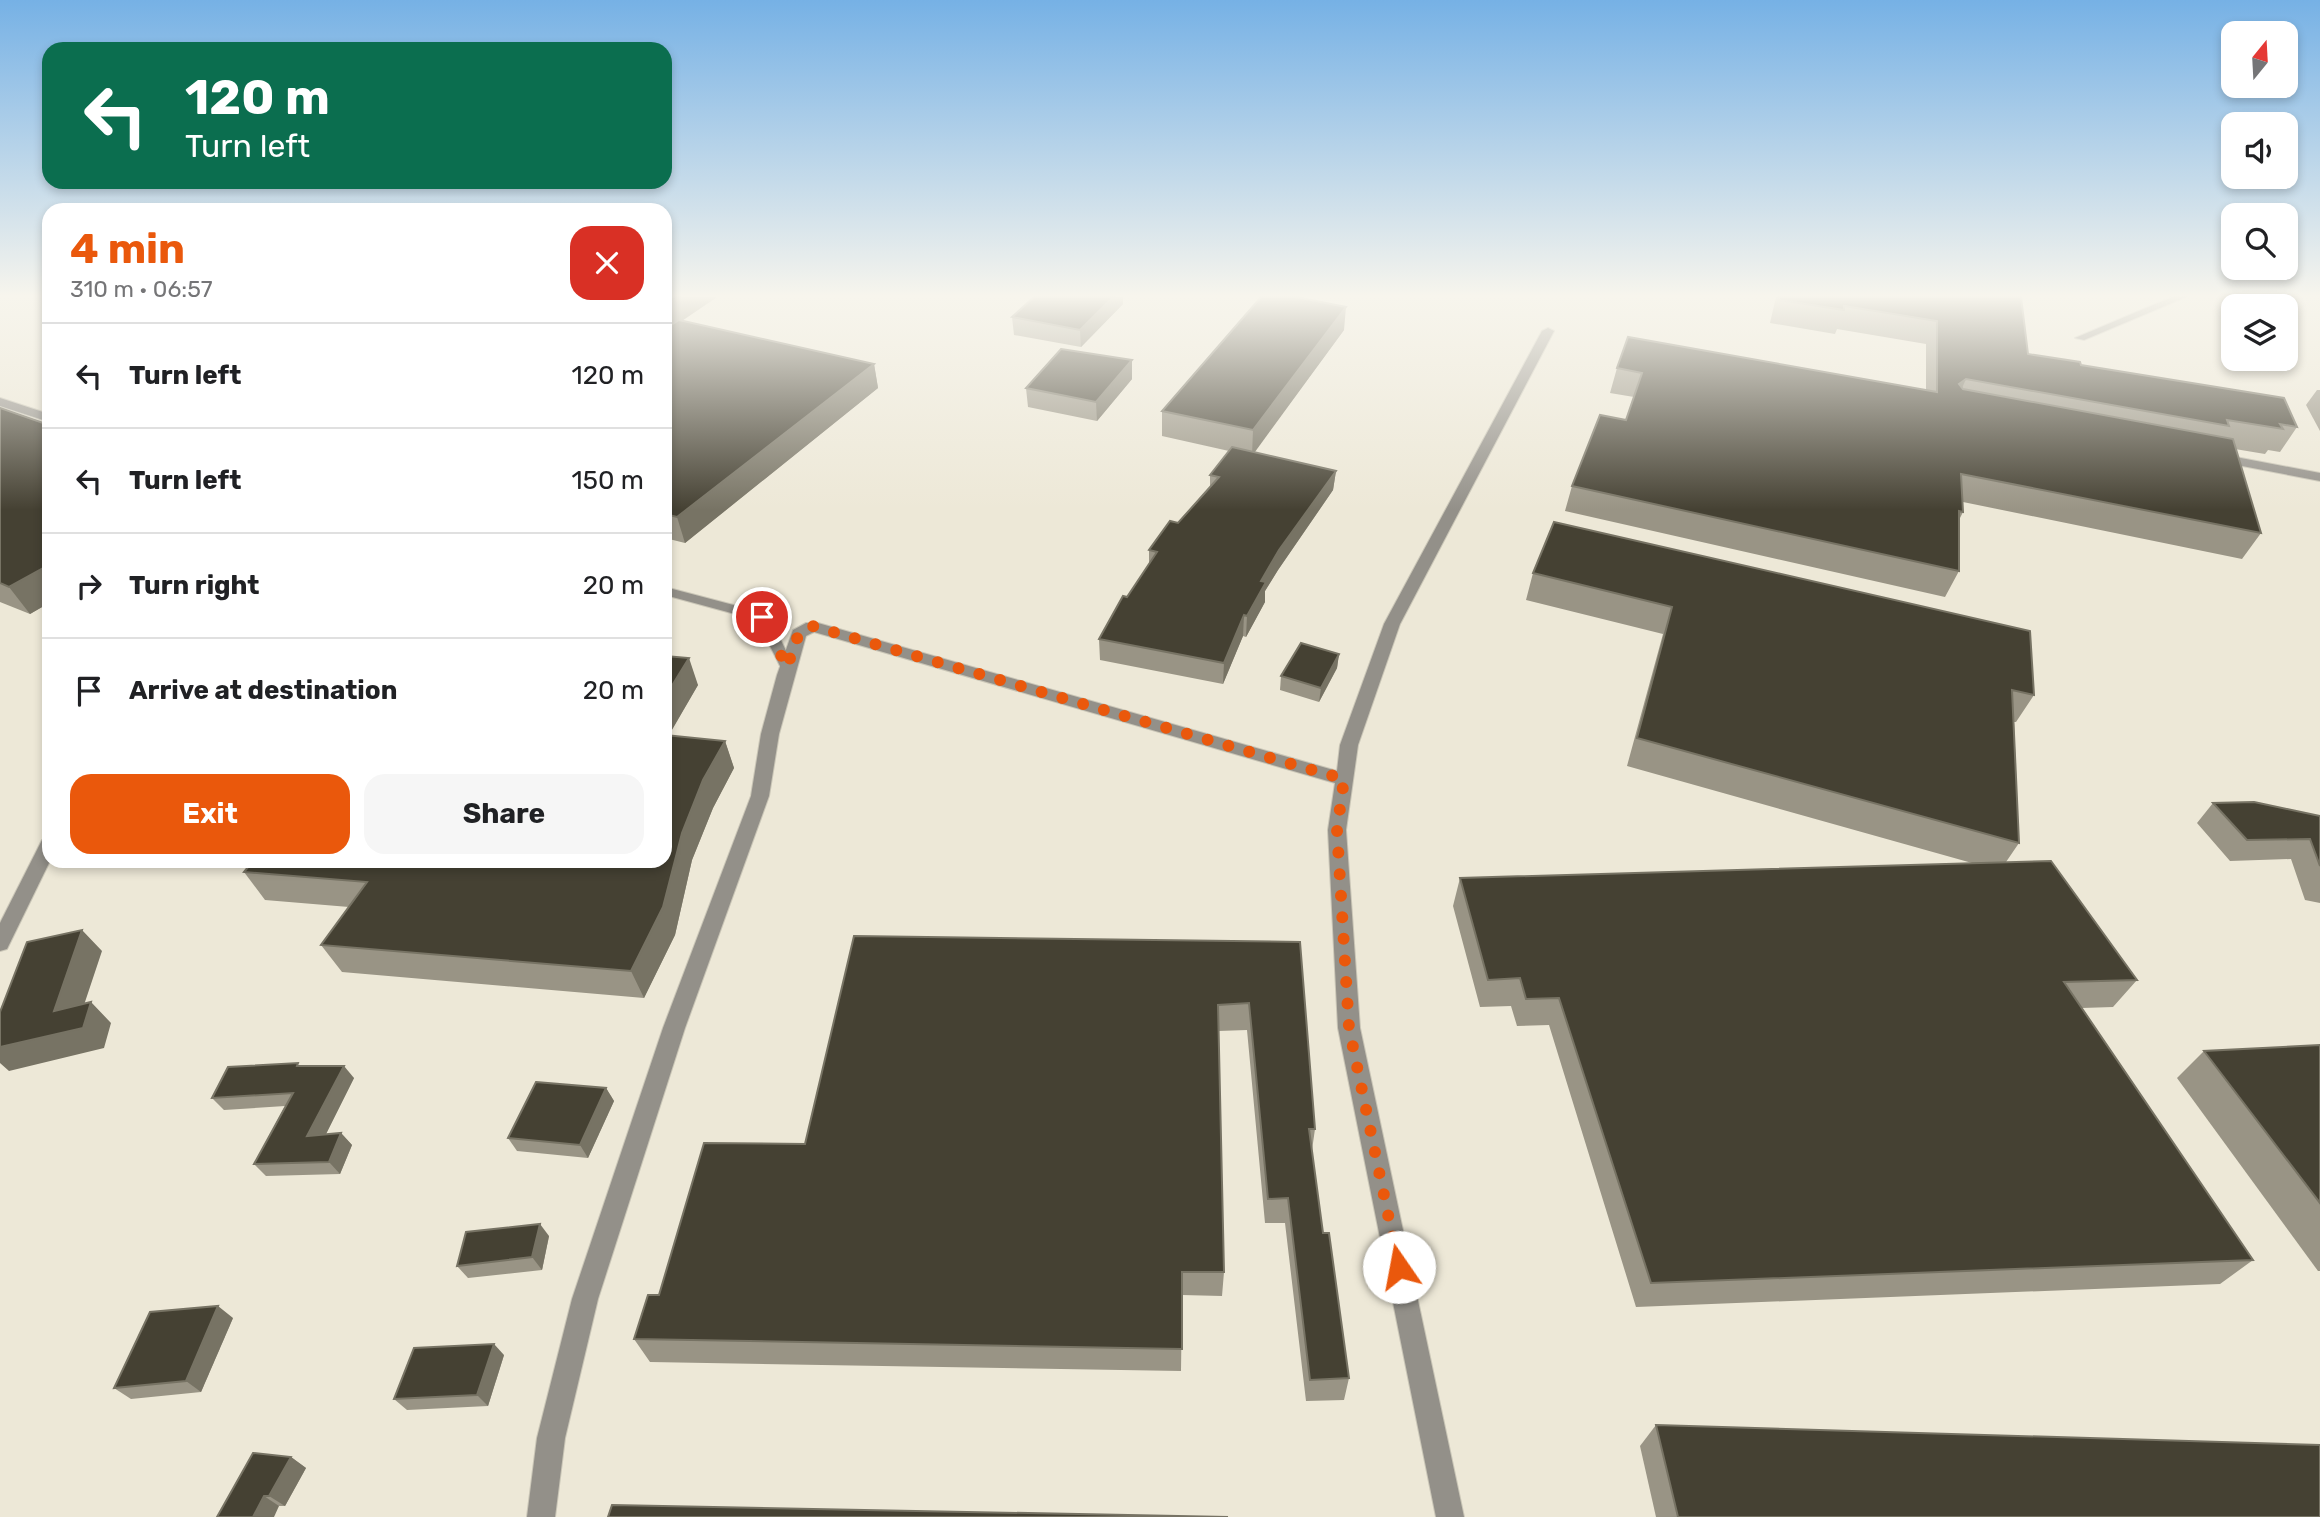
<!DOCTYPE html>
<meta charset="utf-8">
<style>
:root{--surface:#fff;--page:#f6f6f6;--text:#202124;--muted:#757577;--line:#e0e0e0;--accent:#ea580c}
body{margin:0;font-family:Rubik,sans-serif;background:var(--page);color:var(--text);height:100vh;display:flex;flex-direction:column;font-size:26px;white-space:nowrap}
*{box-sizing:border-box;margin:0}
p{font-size:23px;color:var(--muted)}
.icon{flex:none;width:38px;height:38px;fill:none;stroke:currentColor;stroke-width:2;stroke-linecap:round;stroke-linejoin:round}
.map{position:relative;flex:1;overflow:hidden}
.details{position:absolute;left:42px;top:203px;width:630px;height:665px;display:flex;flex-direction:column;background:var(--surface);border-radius:21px;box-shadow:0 4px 10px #0003}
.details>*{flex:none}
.hud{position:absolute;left:42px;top:42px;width:630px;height:147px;border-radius:21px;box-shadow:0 4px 10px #0003;background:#0b6e4f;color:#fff;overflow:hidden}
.needle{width:46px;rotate:18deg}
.fabs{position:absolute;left:2221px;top:21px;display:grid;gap:14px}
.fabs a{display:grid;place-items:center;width:77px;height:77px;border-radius:14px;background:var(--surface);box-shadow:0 4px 10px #0003;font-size:35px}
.pin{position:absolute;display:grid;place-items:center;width:60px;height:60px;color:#fff;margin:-30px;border:4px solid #fff;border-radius:50%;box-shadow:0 2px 7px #0007}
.me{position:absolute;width:77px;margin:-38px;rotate:348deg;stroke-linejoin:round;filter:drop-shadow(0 0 5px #0008)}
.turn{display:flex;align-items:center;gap:24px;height:147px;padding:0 28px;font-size:32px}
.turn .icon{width:91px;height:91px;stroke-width:2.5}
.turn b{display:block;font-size:49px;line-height:60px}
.round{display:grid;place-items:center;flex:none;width:74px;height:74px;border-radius:21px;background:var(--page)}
.headline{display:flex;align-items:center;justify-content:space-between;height:119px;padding:0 28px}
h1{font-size:42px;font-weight:700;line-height:52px;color:var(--accent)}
.primary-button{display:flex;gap:14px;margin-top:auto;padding:14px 28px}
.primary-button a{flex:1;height:80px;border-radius:21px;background:var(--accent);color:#fff;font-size:28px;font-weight:700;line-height:80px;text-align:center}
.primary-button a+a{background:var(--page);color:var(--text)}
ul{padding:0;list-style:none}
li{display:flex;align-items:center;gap:21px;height:105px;padding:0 28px;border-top:2px solid var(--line)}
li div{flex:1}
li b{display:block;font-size:26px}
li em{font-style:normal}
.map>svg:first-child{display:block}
</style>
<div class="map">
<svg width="2320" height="1517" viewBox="0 0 2320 1517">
<rect width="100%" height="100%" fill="#ede8d7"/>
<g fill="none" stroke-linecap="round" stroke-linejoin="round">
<g stroke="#cac6b7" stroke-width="2">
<g id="service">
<path d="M 2172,297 L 2186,297 L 2084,340 L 2075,338 Z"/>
<path d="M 2220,454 L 2320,473 L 2320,481 L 2216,461 L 2216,455 Z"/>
<path d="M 665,587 L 768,614 L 794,667 L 787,672 L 782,670 L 757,620 L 665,595 Z"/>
</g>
</g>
<g stroke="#cac6b7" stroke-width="2">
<g id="minor">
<path d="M 1548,328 L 1554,331 L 1400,624 L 1358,745 L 1346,830 L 1360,1028 L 1464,1517 L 1436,1517 L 1338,1028 L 1328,830 L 1335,783 L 814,632 L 806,636 L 779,734 L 769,796 L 685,1028 L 598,1299 L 565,1438 L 555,1517 L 527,1517 L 537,1438 L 572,1299 L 663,1028 L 751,796 L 761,734 L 777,675 L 793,630 L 806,623 L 818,623 L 1337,771 L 1340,745 L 1384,624 L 1542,331 Z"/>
<path d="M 0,398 L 49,414 L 49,422 L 0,406 Z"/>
<path d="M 49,838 L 50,861 L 7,949 L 0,951 L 0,923 L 42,840 Z"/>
</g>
</g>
<use href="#service" fill="#939089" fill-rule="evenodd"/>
<use href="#minor" fill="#939089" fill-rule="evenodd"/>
</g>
<g fill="#999485">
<path d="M 665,297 L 717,297 L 682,321 L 874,364 L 878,388 L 685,543 L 665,538 Z"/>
<path d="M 1034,297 L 1123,297 L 1123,304 L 1081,347 L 1014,335 L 1012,317 Z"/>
<path d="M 1776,297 L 2021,297 L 2028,354 L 2081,365 L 2297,427 L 2280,452 L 2268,450 L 2265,454 L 2235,449 L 2261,533 L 2242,559 L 1963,502 L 1963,512 L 1959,520 L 1959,571 L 1945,597 L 1565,511 L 1572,486 L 1626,420 L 1634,397 L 1610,393 L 1617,368 L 1926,390 L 1926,344 L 1837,329 L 1835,334 L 1770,323 Z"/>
<path d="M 1344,330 L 1254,452 L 1336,471 L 1333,490 L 1278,570 L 1265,591 L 1265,602 L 1246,637 L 1243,636 L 1223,684 L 1100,660 L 1099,639 L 1149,564 L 1149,550 L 1178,523 L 1210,488 L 1210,475 L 1229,451 L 1162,436 L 1162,411 Z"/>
<path d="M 1132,360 L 1132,379 L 1097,421 L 1028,407 L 1026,388 Z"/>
<path d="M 2317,390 L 2320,390 L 2320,431 L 2306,405 Z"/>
<path d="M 0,408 L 49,425 L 49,603 L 30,614 L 0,602 Z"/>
<path d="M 1533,573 L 2034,695 L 2016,722 L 2014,722 L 2019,843 L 2006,862 L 2137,980 L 2113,1007 L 2082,1008 L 2253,1260 L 2220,1284 L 1636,1307 L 1549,1025 L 1517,1026 L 1511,1006 L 1480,1007 L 1453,906 L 1460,878 L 1972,863 L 1627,766 L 1663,634 L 1526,600 Z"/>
<path d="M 1339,654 L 1337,668 L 1319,702 L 1280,690 L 1281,676 Z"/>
<path d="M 665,656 L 698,685 L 668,736 L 725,741 L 734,768 L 713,808 L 692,860 L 675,935 L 644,998 L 342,972 L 321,945 L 349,907 L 265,900 L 244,872 Z"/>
<path d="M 2213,803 L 2320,816 L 2320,903 L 2305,900 L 2291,859 L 2230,861 L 2197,823 Z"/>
<path d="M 1300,942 L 1315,1129 L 1312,1150 L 1323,1233 L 1349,1378 L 1344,1400 L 1306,1401 L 1285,1223 L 1265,1223 L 1247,1030 L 1218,1031 L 1224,1272 L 1222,1296 L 1182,1295 L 1181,1371 L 650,1362 L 634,1339 L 659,1295 L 805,1144 Z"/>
<path d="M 2320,1045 L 2320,1271 L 2318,1271 L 2177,1078 L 2204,1051 Z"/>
<path d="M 301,1066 L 354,1078 L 326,1134 L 341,1133 L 352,1145 L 340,1174 L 266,1176 L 254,1164 L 285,1106 L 224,1110 L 212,1098 Z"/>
<path d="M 606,1088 L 614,1101 L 588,1158 L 517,1151 L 508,1138 Z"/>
<path d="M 549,1236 L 542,1270 L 468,1278 L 457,1266 Z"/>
<path d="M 233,1318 L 201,1392 L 131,1399 L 114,1388 Z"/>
<path d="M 504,1355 L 488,1406 L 407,1410 L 394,1399 Z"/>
<path d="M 1656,1425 L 2320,1517 L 1656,1517 L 1640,1446 Z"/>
<path d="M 291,1457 L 306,1468 L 285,1506 L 279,1506 L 217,1517 Z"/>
</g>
<g fill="#777364">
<path d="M 679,297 L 717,297 L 665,332 L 665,307 Z"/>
<path d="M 1113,297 L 1123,297 L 1123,304 L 1081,347 L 1080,330 Z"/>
<path d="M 1346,307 L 1344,330 L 1252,456 L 1253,430 Z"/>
<path d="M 1132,360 L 1132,379 L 1097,421 L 1096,402 Z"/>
<path d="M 874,364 L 878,388 L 685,543 L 677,517 Z"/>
<path d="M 1966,379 L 1955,404 L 1959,384 Z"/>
<path d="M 1336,471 L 1333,490 L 1278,570 L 1265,591 L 1265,602 L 1246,637 L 1247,616 L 1261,581 L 1279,550 Z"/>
<path d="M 49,565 L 49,603 L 30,614 L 9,587 Z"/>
<path d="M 1244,615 L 1243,636 L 1223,684 L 1224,663 Z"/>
<path d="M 1339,654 L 1337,668 L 1319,702 L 1321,688 Z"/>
<path d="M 689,658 L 698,685 L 665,742 L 665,697 Z"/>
<path d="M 725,741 L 734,768 L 713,808 L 692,860 L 675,935 L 644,998 L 631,971 L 682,833 L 703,780 Z"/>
<path d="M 82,930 L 102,951 L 76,1029 L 91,1002 L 111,1023 L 104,1048 L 9,1071 L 0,1063 L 0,1047 L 54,1011 Z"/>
<path d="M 344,1066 L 354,1078 L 319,1148 L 307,1136 Z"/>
<path d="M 606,1088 L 614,1101 L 588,1158 L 580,1145 Z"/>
<path d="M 341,1133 L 352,1145 L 340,1174 L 329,1162 Z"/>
<path d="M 540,1224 L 549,1236 L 542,1270 L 532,1257 Z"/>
<path d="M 218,1306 L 233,1318 L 201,1392 L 186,1381 Z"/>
<path d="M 494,1344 L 504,1355 L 488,1406 L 477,1395 Z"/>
<path d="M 291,1457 L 306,1468 L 285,1506 L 269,1496 Z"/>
<path d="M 264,1496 L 279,1506 L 274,1517 L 253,1517 Z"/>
</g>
<g fill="#454133" stroke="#777364" stroke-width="2">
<path d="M 665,297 L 679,297 L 665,307 Z"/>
<path d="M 1034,297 L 1113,297 L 1080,330 L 1012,317 Z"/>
<path d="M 1261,297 L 1296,297 L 1346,307 L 1253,430 L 1162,411 Z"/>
<path d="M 1779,297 L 2021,297 L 2028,354 L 2080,362 L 2081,365 L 2284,398 L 2297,427 L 2280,424 L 2283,429 L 2227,420 L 2229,426 L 1966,379 L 1959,384 L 1963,389 L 2233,439 L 2261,533 L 1961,474 L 1963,512 L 1959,511 L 1959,571 L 1572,486 L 1600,415 L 1626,420 L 1642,373 L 1617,368 L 1628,337 L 1937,392 L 1937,321 L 1844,306 L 1844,310 L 1779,300 Z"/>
<path d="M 679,320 L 874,364 L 677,517 L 665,514 L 665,329 Z"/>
<path d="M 1061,349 L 1132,360 L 1096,402 L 1026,388 Z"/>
<path d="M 0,408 L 49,425 L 49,565 L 9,587 L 0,583 Z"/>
<path d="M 1232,447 L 1336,471 L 1279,550 L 1261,581 L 1266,582 L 1247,616 L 1244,615 L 1224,663 L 1099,639 L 1123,596 L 1127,597 L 1157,552 L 1149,550 L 1170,521 L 1178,523 L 1219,477 L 1210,475 Z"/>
<path d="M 1554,522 L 2030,631 L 2034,695 L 2012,690 L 2019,843 L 1637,738 L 1672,607 L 1533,573 Z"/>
<path d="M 1301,643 L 1339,654 L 1321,688 L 1281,676 Z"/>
<path d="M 665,656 L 689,658 L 665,697 Z"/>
<path d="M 665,735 L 725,741 L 703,780 L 682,833 L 663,907 L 631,971 L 321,945 L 367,882 L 244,872 L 253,861 L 665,861 Z"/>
<path d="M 2254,802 L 2320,816 L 2320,866 L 2310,839 L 2247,840 L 2213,803 Z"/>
<path d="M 2051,861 L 2137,980 L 2064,982 L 2253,1260 L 1651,1283 L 1559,998 L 1526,999 L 1520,978 L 1488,980 L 1460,878 Z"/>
<path d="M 82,930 L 54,1011 L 91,1002 L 83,1028 L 0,1047 L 0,1012 L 27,942 Z"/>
<path d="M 854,936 L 1300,942 L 1315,1129 L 1309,1129 L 1323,1233 L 1329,1233 L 1349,1378 L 1310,1380 L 1288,1198 L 1268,1199 L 1249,1003 L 1218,1005 L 1224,1272 L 1182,1272 L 1182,1349 L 634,1339 L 648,1295 L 659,1295 L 704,1143 L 805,1144 Z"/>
<path d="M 2320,1045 L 2320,1203 L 2204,1051 Z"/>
<path d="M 298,1063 L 297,1066 L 344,1066 L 307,1136 L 341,1133 L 329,1162 L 254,1164 L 293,1093 L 212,1098 L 228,1067 Z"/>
<path d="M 536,1082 L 606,1088 L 580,1145 L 508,1138 Z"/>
<path d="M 540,1224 L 532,1257 L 457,1266 L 466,1232 Z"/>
<path d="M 218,1306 L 186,1381 L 114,1388 L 150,1312 Z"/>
<path d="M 494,1344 L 477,1395 L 394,1399 L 414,1348 Z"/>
<path d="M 1656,1425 L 2320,1445 L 2320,1517 L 1678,1517 Z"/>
<path d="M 253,1453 L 291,1457 L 269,1496 L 264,1496 L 253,1517 L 217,1517 Z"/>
<path d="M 612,1505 L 1228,1517 L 608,1517 Z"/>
</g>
<linearGradient id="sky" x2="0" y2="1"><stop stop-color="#76b1e5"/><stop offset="0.58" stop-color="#f7f5ed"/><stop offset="1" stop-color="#f7f5ed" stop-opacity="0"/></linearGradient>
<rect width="2320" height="510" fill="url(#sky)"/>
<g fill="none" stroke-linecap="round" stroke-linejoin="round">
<path stroke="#ea580c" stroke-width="12" stroke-dasharray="0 21.6" d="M 762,617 L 787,667 L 799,633 L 812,626 L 1344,779 L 1337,830 L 1349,1028 L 1399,1267"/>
</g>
</svg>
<div class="fabs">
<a><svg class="needle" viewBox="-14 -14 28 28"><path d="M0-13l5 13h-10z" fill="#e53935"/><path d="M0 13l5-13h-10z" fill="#757577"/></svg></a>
<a><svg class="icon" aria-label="sound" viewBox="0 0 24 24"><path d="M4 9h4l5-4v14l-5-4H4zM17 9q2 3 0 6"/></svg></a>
<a><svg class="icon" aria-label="search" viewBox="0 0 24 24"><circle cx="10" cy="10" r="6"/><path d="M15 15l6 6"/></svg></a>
<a><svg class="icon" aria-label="layers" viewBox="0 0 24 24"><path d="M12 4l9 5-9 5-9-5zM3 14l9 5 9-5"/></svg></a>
</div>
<div class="pin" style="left:762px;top:617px;background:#d93025"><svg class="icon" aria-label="arrive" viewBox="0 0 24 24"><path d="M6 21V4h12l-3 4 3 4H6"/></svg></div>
<svg class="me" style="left:1399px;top:1267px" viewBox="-20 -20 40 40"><circle r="19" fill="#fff"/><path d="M0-13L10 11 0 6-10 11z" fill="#ea580c"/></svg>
<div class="hud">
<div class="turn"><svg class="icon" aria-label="left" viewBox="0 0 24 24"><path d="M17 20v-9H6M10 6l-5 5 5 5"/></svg><div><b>120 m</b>Turn left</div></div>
</div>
<section class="details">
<div class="headline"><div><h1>4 min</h1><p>310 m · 06:57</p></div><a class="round" style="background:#d93025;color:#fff"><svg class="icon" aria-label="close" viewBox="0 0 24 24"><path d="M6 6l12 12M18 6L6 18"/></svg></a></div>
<ul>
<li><svg class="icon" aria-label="left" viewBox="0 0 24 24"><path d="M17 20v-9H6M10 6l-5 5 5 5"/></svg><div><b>Turn left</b></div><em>120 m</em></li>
<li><svg class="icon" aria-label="left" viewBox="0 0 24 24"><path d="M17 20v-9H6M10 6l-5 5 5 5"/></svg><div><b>Turn left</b></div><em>150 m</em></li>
<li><svg class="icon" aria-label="right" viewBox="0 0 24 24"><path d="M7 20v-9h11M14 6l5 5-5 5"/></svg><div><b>Turn right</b></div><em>20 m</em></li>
<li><svg class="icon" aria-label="arrive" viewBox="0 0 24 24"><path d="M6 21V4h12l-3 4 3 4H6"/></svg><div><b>Arrive at destination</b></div><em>20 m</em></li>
</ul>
<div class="primary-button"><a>Exit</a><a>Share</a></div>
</section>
</div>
